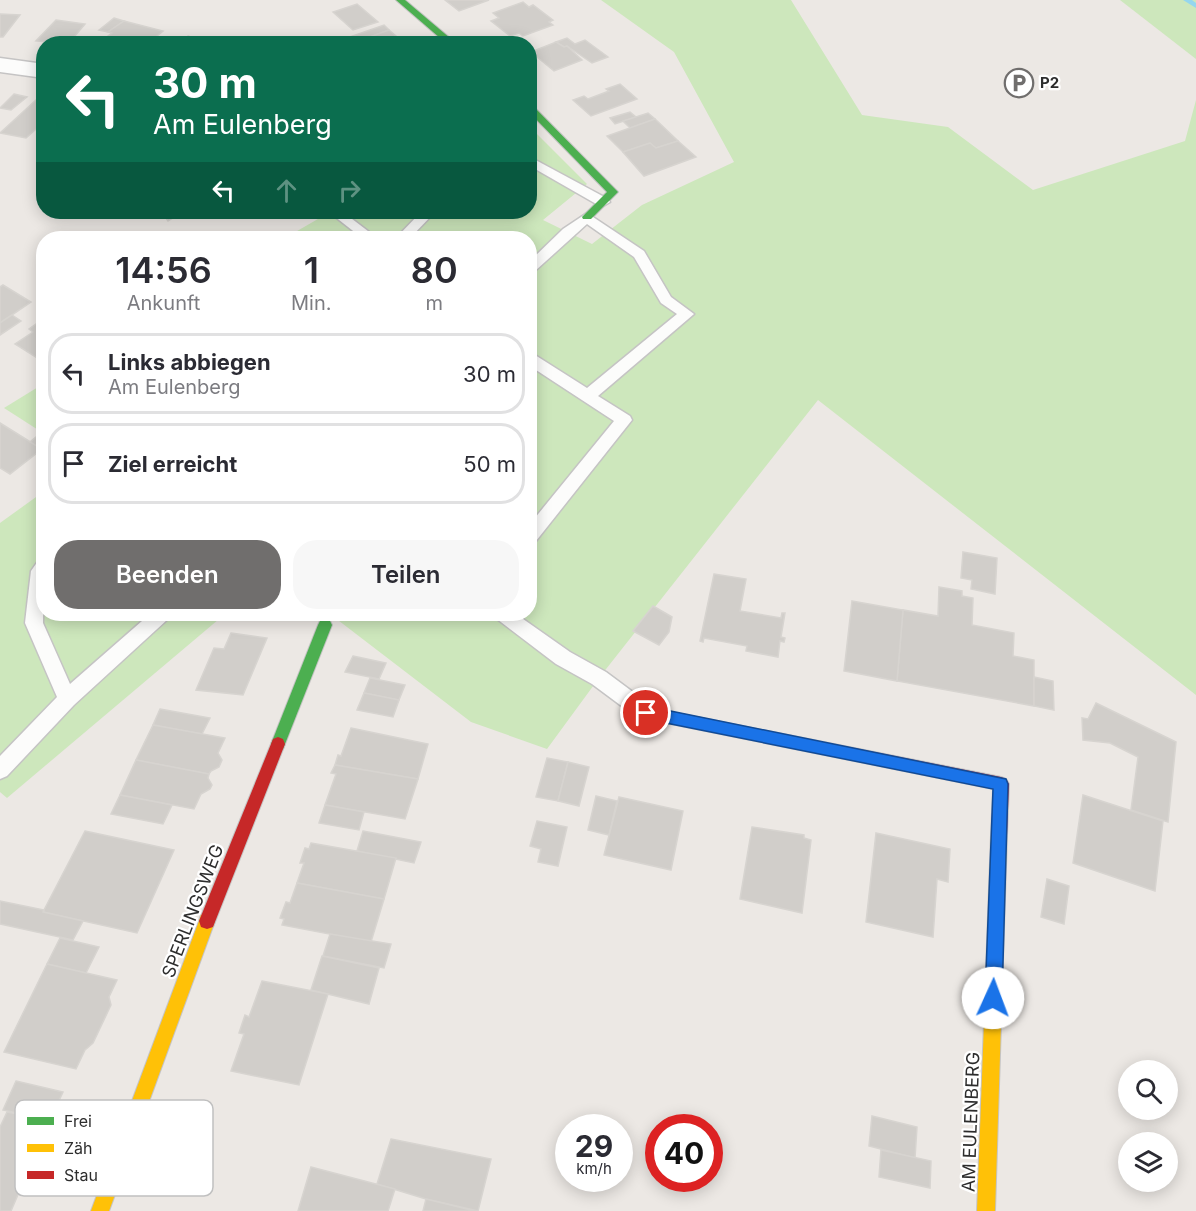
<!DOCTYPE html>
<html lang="de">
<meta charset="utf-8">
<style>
:root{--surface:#fff;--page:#f7f7f7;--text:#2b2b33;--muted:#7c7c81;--line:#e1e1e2;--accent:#706e6d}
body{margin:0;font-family:Inter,sans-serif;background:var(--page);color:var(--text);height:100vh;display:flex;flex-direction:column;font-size:22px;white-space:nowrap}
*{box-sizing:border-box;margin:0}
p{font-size:20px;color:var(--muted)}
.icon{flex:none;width:33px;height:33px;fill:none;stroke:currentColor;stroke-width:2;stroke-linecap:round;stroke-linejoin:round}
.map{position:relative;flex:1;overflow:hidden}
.drawer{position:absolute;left:36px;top:231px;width:501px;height:390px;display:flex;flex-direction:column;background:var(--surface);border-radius:24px;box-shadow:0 3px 15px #0003}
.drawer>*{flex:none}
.banner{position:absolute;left:36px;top:36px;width:501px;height:183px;border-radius:24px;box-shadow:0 3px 15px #0003;background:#0b6e4f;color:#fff;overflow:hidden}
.buttons{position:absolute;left:1118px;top:1060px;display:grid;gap:12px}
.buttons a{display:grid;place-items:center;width:60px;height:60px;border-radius:50%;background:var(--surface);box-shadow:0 3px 15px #0003;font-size:30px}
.speed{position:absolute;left:555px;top:1114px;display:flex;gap:12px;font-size:30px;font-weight:700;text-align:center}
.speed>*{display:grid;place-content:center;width:78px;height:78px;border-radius:50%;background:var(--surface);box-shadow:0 3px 15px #0003;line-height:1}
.speed small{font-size:15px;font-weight:400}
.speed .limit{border:9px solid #d22;background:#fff;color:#111}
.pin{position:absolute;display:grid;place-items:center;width:51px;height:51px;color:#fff;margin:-26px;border:3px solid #fff;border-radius:50%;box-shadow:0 2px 6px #0007}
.me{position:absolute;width:66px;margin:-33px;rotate:2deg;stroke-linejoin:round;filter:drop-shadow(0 0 4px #0008)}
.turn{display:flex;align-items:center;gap:21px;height:126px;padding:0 18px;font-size:27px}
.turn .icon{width:78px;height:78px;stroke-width:2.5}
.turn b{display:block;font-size:42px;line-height:51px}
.lanes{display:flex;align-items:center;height:57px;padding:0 18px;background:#0003;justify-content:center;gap:30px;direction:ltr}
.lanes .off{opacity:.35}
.eta{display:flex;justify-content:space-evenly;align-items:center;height:102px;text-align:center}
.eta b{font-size:36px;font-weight:600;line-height:42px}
.primary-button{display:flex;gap:12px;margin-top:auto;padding:12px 18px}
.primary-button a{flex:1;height:69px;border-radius:24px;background:var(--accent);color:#fff;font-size:24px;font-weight:600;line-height:69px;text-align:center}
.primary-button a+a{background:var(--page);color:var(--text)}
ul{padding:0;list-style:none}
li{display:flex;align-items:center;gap:18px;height:81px;margin:0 12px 9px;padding:0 6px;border:3px solid var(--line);border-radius:24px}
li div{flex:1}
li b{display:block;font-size:22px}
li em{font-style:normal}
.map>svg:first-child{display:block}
</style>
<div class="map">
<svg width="1196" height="1211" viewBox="0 0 1196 1211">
<rect width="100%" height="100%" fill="#ece8e4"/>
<g fill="#cde7bc">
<path d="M 601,0 L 791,0 L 862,115 L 948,127 L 1033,190 L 1185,141 L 1196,100 L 1196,695 L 818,400 L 599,678 L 547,749 L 471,722 L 330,614 L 530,614 L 530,238 L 285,238 L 330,212 L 530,212 L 530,127 L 587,184 L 543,220 L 592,244 L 642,205 L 734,162 L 674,52 Z"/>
<path d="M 1120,0 L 1196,0 L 1196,59 Z"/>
<path d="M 43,384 L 43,433 L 4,408 Z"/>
<path d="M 43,492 L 44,614 L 225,614 L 7,798 L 0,792 L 0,523 Z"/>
</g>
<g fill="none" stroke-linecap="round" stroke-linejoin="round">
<path fill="#95d6ee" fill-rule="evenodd" d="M 1183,0 L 1192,0 L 1196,3 L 1196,8 Z"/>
</g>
<g fill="#d1ceca" stroke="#d7d4d0" stroke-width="1.5">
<path d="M 445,0 L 489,0 L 459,11 Z"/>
<path d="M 523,2 L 529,7 L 533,5 L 553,20 L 549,22 L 553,25 L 523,36 L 519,33 L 510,36 L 491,21 L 499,18 L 493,13 Z"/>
<path d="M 357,4 L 378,22 L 353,30 L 333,12 Z"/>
<path d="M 0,14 L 20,15 L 3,37 L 0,37 Z"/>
<path d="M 114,18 L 124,21 L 108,32 L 99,30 Z"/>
<path d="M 56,20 L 85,24 L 68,44 L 36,41 Z"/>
<path d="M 124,21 L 163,31 L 147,44 L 97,44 L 112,33 L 108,32 Z"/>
<path d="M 384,25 L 389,30 L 351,44 L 344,39 Z"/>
<path d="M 389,30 L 396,36 L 376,44 L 370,44 L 364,39 Z"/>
<path d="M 188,36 L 210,44 L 177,44 Z"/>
<path d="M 567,38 L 575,44 L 585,40 L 608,57 L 592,63 L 567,46 L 564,47 L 556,42 Z"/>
<path d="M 556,42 L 564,47 L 567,46 L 582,60 L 554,71 L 531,52 Z"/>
<path d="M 620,84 L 637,99 L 591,116 L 573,100 L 584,96 L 588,99 L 609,91 L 606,89 Z"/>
<path d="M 14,94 L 27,97 L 11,110 L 0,108 Z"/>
<path d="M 37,99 L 44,101 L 44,122 L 26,138 L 0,133 Z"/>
<path d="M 630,112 L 636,117 L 615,124 L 610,118 Z"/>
<path d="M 648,113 L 655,119 L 630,128 L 623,121 Z"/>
<path d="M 655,119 L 678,141 L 656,148 L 650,143 L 623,152 L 607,136 Z"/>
<path d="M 678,141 L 696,157 L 644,176 L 623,152 L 650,143 L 656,148 Z"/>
<path d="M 162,212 L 182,212 L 168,221 Z"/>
<path d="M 3,285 L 31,302 L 0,323 L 0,287 Z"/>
<path d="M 12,315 L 21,321 L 0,335 L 0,323 Z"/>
<path d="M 39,322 L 44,325 L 44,360 L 42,361 L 15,344 L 33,332 L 29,329 Z"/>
<path d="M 0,423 L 42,449 L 10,474 L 0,468 Z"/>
<path d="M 41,433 L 44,435 L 44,454 L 39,451 L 42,449 L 30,442 Z"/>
<path d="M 963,552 L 997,558 L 995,594 L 971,589 L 972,580 L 961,578 Z"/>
<path d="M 714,574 L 746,579 L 740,611 L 781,618 L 782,613 L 785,613 L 781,637 L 785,638 L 784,642 L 780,641 L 778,657 L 746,651 L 747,646 L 704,638 L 703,642 L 700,641 Z"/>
<path d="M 939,587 L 962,591 L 962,596 L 973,598 L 972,625 L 1014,633 L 1013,656 L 1034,660 L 1034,706 L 897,681 L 903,610 L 938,616 Z"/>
<path d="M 852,601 L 903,610 L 897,681 L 844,671 Z"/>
<path d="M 653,606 L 672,617 L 669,632 L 659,645 L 633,631 Z"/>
<path d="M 231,633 L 267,638 L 243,695 L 196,690 L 214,648 L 224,649 Z"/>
<path d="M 353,656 L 386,663 L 379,679 L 345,672 Z"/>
<path d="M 1034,677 L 1053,681 L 1054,710 L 1034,706 Z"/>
<path d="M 370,678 L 405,685 L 399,700 L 364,693 Z"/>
<path d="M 364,693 L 399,700 L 393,717 L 357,710 Z"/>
<path d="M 1096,703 L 1176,742 L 1168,822 L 1131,810 L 1138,757 L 1110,743 L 1083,740 L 1082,718 L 1088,719 Z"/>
<path d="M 160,709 L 210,718 L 202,734 L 153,725 Z"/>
<path d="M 153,725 L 225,738 L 218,753 L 222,760 L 219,767 L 211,771 L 209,774 L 136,760 Z"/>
<path d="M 351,728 L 428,744 L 418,779 L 335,765 L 338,755 L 341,756 Z"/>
<path d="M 547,758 L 568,762 L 558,801 L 536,797 Z"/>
<path d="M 136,760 L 209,774 L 208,778 L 212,785 L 210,789 L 201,794 L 194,809 L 120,795 Z"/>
<path d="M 568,762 L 589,767 L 579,806 L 558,801 Z"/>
<path d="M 335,765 L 418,779 L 405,819 L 325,805 L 336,774 L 331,773 Z"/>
<path d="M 120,795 L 172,805 L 163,824 L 111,814 Z"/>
<path d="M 1083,795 L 1163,821 L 1155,891 L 1073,863 Z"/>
<path d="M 596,796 L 617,801 L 609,835 L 588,830 Z"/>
<path d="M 619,797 L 683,811 L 671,870 L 604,855 Z"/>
<path d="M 325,805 L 364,812 L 359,830 L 319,823 Z"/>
<path d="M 537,821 L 567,827 L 558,866 L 538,862 L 541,849 L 530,846 Z"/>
<path d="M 752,827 L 804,835 L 804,838 L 811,840 L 802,913 L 740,899 Z"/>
<path d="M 85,831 L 174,850 L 137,933 L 43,912 Z"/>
<path d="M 363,831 L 421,842 L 414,863 L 357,851 Z"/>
<path d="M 876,833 L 950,849 L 948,882 L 937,879 L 933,937 L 866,922 Z"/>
<path d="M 311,843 L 396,858 L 384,899 L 297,883 L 304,863 L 300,863 L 305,848 L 309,849 Z"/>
<path d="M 1047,879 L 1069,886 L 1064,924 L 1041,917 Z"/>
<path d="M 297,883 L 384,899 L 371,942 L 282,925 L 284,919 L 280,918 L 286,902 L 290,903 Z"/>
<path d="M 0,901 L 44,910 L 43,912 L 83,921 L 73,940 L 0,924 Z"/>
<path d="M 330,934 L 391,944 L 384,968 L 323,956 Z"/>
<path d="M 60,938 L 99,947 L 86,973 L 47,964 Z"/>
<path d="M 322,956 L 379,968 L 369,1004 L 311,990 Z"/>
<path d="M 47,964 L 117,980 L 109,997 L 111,1005 L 93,1043 L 85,1050 L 76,1069 L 4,1052 Z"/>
<path d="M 262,981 L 328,994 L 299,1085 L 231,1071 L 244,1034 L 239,1033 L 245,1015 L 249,1017 Z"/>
<path d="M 16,1081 L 63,1092 L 50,1120 L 3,1110 Z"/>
<path d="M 7,1112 L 50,1120 L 11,1211 L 0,1211 L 0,1127 Z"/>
<path d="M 872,1116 L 917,1127 L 915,1158 L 869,1146 Z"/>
<path d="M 391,1139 L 491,1159 L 478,1211 L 426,1199 L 377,1184 Z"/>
<path d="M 881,1150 L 931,1161 L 930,1188 L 879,1177 Z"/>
<path d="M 311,1167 L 395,1189 L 388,1211 L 298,1211 Z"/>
<path d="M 426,1199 L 475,1211 L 423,1211 Z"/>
</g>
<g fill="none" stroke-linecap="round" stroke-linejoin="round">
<g stroke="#c5c4c4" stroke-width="3">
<g id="lane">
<path d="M 530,157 L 608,199 L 610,202 L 603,206 L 598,205 L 530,166 Z"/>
<path d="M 329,212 L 343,212 L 377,238 L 362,238 Z"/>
<path d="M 421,212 L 435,212 L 410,238 L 396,238 Z"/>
<path d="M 587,213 L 644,251 L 671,297 L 694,314 L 598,396 L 630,416 L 632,420 L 536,541 L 530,543 L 530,524 L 614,421 L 530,366 L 530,354 L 535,355 L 587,388 L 677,314 L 661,303 L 634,257 L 587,224 L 535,271 L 530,272 L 530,261 L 563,229 Z"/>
<path d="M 44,559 L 43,623 L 70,684 L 150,614 L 171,614 L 168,619 L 74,705 L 7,776 L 0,779 L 0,756 L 57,697 L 25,623 L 31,571 L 38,561 Z"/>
<path d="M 494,614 L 516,614 L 570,652 L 606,672 L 653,707 L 656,713 L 653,719 L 646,721 L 639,719 L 592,684 L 556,664 L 497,619 Z"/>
</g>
</g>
<g stroke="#c5c4c4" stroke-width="3">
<path id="street" d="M 0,58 L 44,64 L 44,78 L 0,72 Z"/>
</g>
<g stroke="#c5c4c4" stroke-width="2">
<g id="fast">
<path d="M 396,0 L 405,0 L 457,44 L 447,44 Z"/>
<path d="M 530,105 L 533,106 L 618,192 L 591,219 L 583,219 L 582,217 L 607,192 L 530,113 Z"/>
<path d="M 325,619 L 330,621 L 332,625 L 285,744 L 283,749 L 278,751 L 273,749 L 271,744 L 318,625 L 320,621 Z"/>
</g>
</g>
<g stroke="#c5c4c4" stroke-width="2">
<g id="slow">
<path d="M 999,828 L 1004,830 L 1007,835 L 995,1211 L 977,1211 L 991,835 L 994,830 Z"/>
<path d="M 207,913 L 213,915 L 215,921 L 109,1211 L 91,1211 L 199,921 L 201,915 Z"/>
</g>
</g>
<g stroke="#c5c4c4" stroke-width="2">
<g id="jam">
<path d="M 646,707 L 1001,777 L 1006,779 L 1009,784 L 1007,835 L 1004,840 L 999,842 L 994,840 L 991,835 L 993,789 L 646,719 L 641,717 L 639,713 L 641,709 Z"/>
<path d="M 278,737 L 283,739 L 285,744 L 213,927 L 207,929 L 201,927 L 199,921 L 271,744 L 273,739 Z"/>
</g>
</g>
<use href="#lane" fill="#fcfcfb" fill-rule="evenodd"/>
<use href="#street" fill="#fcfcfb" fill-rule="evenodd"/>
<use href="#fast" fill="#4caf50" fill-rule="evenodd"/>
<use href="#slow" fill="#ffc107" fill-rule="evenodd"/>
<use href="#jam" fill="#c62828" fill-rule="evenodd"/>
</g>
<path fill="#1a73e8" stroke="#114b97" stroke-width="1.5" d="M 646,706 L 1006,779 L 1008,784 L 1002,998 L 999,1004 L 993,1006 L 987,1004 L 985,998 L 993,789 L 646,719 L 641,717 L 639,713 L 641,708 Z"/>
<defs>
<g id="parking-ring" transform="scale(1.5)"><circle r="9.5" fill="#fff" stroke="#706e6d" stroke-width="1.5"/><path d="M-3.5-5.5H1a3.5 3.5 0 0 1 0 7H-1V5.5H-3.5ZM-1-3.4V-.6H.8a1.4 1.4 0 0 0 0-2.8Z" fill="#706e6d"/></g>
</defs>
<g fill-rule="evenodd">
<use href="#parking-ring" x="1019" y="83"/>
</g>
<g text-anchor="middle" stroke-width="4.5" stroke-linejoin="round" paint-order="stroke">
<g font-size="15" font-weight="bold" fill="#2d2d2d" stroke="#fff" text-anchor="start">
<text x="1040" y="88">P2</text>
</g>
<g font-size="18" fill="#2d2d2d" stroke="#fff">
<text transform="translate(193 911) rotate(-69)" y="6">SPERLINGSWEG</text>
<text transform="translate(971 1122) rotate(-88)" y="6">AM EULENBERG</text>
</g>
</g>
<rect x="15" y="1100" width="198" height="96" rx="9" fill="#fff" stroke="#c0c0c0" stroke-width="1.5"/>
<rect x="27" y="1117" width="27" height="8" fill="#4caf50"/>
<rect x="27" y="1144" width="27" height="8" fill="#ffc107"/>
<rect x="27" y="1171" width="27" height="8" fill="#c62828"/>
<g font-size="16" fill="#2d2d2d">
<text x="64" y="1127">Frei</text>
<text x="64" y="1154">Zäh</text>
<text x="64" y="1181">Stau</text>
</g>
</svg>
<div class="buttons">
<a><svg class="icon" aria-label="search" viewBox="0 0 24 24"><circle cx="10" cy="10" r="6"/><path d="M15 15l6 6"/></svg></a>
<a><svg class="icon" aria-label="layers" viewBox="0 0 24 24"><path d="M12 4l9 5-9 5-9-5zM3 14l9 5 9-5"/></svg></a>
</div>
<div class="speed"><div>29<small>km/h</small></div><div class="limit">40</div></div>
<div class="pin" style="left:646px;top:713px;background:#d93025"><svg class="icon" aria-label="arrive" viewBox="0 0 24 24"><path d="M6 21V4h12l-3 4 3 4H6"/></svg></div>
<svg class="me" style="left:993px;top:998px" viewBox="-20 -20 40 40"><circle r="19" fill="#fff"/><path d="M0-13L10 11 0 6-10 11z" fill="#1a73e8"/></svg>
<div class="banner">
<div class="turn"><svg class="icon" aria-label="left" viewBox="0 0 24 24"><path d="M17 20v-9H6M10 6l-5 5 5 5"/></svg><div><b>30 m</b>Am Eulenberg</div></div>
<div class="lanes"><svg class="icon" aria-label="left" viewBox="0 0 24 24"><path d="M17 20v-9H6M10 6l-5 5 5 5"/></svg><svg class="icon off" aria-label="ahead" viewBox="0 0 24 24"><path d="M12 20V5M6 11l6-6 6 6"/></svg><svg class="icon off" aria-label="right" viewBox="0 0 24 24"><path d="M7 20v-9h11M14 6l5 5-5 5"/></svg></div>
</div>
<section class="drawer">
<div class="eta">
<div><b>14:56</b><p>Ankunft</p></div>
<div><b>1</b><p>Min.</p></div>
<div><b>80</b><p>m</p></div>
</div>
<ul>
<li><svg class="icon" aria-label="left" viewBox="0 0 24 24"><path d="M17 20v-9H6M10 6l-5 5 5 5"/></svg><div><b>Links abbiegen</b><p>Am Eulenberg</p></div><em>30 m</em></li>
<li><svg class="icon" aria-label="arrive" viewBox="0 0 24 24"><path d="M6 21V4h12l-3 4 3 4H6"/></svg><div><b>Ziel erreicht</b></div><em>50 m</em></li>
</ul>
<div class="primary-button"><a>Beenden</a><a>Teilen</a></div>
</section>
</div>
